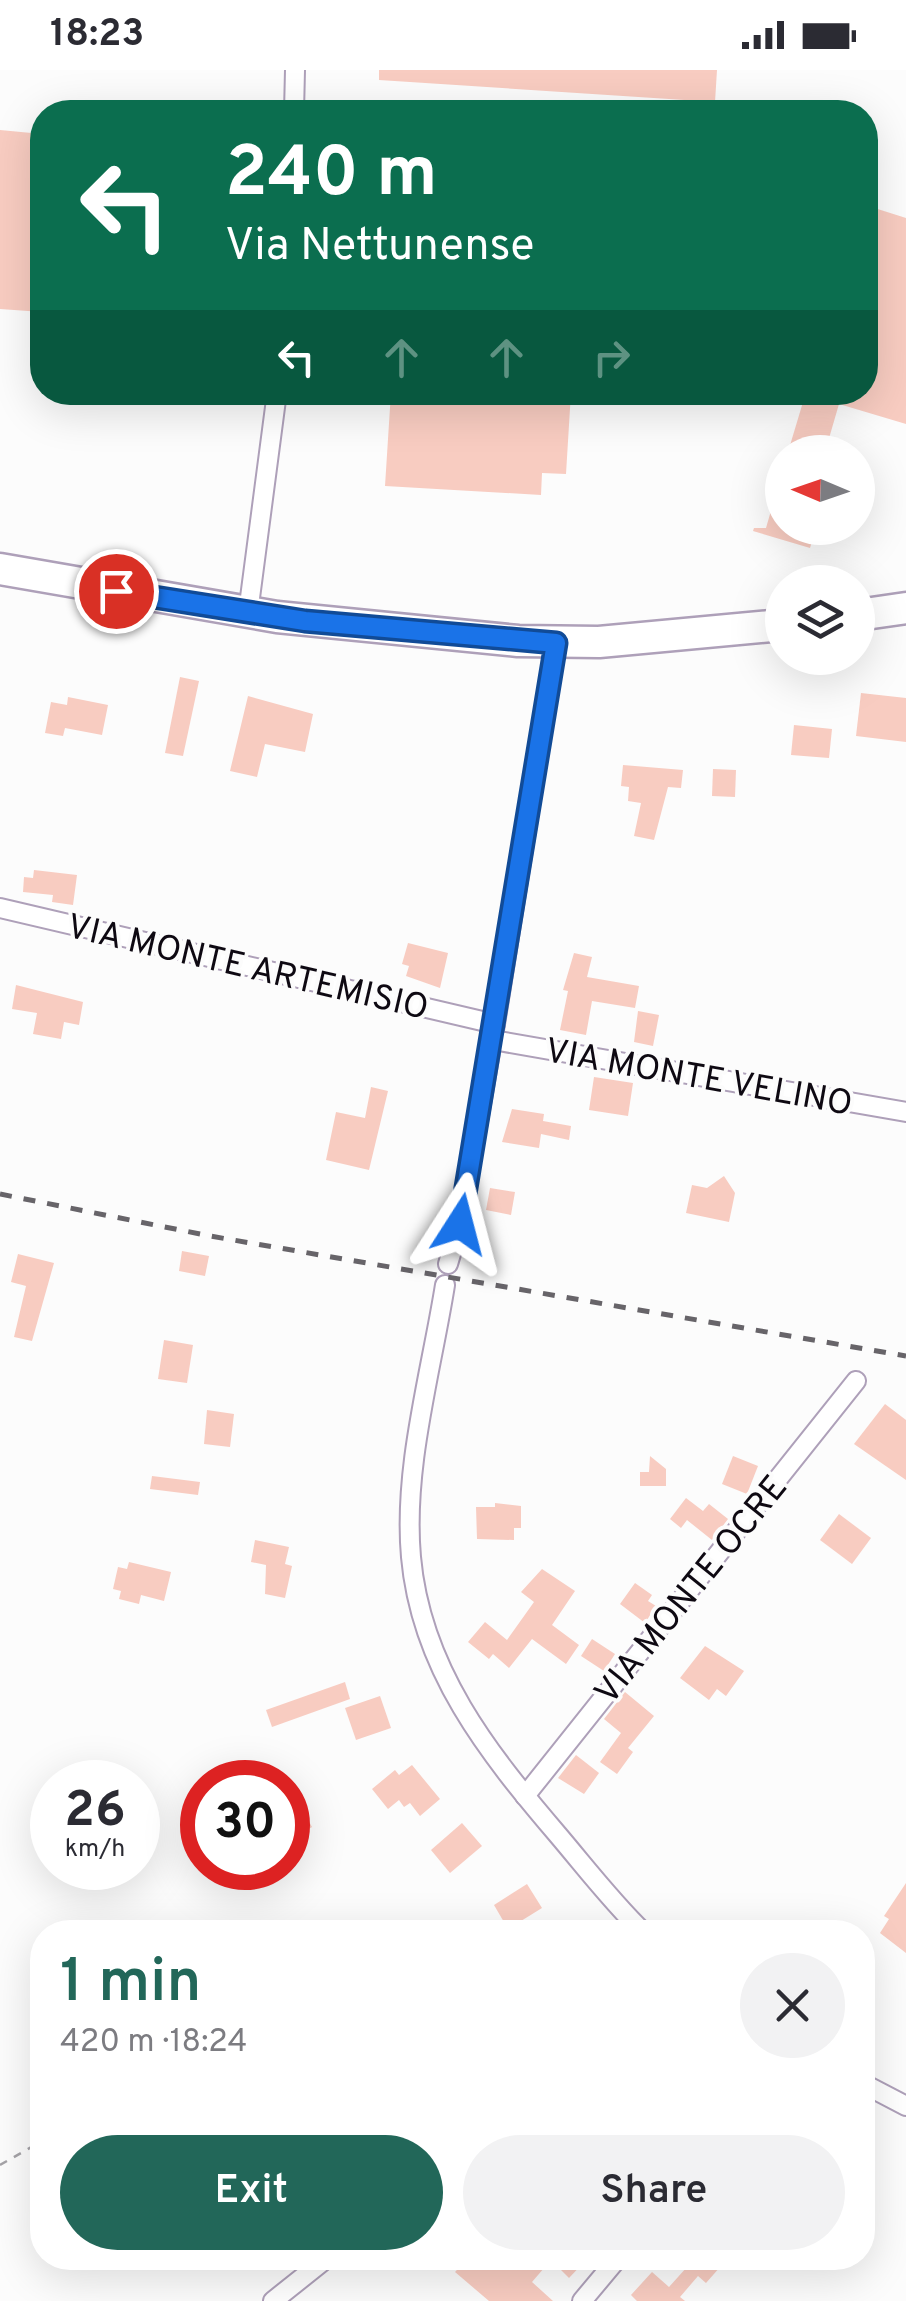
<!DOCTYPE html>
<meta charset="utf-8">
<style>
:root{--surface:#fff;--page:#f2f2f3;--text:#2b2b33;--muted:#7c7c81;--accent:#226759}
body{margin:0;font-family:Overpass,sans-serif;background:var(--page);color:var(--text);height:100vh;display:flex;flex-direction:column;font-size:38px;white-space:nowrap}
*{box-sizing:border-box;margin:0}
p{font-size:32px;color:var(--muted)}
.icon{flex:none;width:55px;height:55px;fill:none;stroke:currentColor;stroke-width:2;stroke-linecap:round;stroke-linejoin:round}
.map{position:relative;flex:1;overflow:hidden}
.panel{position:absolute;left:30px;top:1850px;width:845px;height:350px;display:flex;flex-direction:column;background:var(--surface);border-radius:40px;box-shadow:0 10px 40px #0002}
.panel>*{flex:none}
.banner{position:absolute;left:30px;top:30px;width:848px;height:305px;border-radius:40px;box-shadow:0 10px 40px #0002;background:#0b6e4f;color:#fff;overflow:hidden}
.needle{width:65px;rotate:272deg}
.buttons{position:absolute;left:765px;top:365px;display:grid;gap:20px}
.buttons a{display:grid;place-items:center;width:110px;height:110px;border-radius:50%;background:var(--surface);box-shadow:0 10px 40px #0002;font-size:50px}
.speed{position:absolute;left:30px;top:1690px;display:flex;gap:20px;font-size:50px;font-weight:700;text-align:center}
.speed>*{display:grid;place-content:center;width:130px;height:130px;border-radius:50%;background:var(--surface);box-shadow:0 10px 40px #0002;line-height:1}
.speed small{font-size:25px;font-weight:400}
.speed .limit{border:15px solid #d22;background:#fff;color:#111}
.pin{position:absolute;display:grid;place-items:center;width:85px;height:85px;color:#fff;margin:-42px;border:5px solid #fff;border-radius:50%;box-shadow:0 2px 10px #0007}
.me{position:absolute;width:110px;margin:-55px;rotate:9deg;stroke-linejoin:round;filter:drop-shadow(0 0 8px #0008)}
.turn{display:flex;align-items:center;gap:35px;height:210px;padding:0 30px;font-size:45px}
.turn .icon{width:130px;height:130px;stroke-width:2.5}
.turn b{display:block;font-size:70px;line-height:85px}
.lanes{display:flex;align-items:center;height:95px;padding:0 30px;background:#0003;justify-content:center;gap:50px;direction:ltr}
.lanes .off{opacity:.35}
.round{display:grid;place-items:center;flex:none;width:105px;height:105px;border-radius:52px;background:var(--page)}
.headline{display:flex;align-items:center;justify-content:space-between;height:170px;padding:0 30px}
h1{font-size:60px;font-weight:600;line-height:75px;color:var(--accent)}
.action{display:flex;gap:20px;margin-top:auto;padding:20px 30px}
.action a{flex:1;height:115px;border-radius:60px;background:var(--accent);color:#fff;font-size:40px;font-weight:600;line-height:115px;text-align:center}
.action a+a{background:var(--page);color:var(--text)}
.status{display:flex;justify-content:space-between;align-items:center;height:70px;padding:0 50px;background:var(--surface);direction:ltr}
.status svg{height:28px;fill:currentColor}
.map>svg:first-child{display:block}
</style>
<div class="status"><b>18:23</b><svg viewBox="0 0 49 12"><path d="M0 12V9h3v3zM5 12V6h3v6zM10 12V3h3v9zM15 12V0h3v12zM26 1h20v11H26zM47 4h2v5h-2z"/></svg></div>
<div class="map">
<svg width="906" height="2231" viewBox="0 0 906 2231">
<rect width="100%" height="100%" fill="#fcfcfc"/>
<g fill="#f8ccc1">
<path d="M 379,0 L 717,0 L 715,32 L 379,10 Z"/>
<path d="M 0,60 L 42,64 L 42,242 L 0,239 Z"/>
<path d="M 865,135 L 906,148 L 906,354 L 839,334 L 825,382 L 788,382 L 806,322 L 865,322 Z"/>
<path d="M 391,322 L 571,322 L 566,404 L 542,403 L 541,425 L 385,416 Z"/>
<path d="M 779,413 L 782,414 L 782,458 L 816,458 L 810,478 L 753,461 L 754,458 L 766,458 Z"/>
<path d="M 180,607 L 199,611 L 183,686 L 165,683 Z"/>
<path d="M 861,623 L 906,628 L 906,672 L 856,666 Z"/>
<path d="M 248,626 L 313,644 L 305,682 L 265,674 L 257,707 L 230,701 Z"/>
<path d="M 68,627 L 108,635 L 102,665 L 65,658 L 63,666 L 45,663 L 51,632 L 67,635 Z"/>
<path d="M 794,655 L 832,659 L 829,688 L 791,685 Z"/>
<path d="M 623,695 L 683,700 L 681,718 L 668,717 L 654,770 L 634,766 L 641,733 L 628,731 L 629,717 L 621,716 Z"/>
<path d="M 713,699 L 736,700 L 735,727 L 712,726 Z"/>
<path d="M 34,800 L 77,805 L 73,835 L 52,832 L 53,825 L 23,822 L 24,807 L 33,808 Z"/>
<path d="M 408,873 L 448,883 L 440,918 L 406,906 L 409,896 L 402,894 Z"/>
<path d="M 574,883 L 592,887 L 587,907 L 639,916 L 635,938 L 592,931 L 586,965 L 560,960 L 568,921 L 563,920 Z"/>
<path d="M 16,915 L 83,932 L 79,955 L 64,952 L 61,969 L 33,964 L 37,943 L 12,939 Z"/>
<path d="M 638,941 L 659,945 L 653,976 L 634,972 Z"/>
<path d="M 594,1007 L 633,1013 L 628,1046 L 589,1040 Z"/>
<path d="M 371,1017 L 388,1021 L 369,1100 L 326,1090 L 336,1042 L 365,1048 Z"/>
<path d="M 512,1039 L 544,1044 L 543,1051 L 571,1056 L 569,1070 L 541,1064 L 539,1078 L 502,1072 Z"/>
<path d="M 724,1106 L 735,1123 L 729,1152 L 686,1143 L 692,1115 L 707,1118 Z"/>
<path d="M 490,1118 L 515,1122 L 511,1145 L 486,1140 Z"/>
<path d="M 182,1181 L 209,1186 L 205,1206 L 179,1201 Z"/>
<path d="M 18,1184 L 54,1193 L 32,1271 L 14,1267 L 26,1216 L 11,1212 Z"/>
<path d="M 164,1270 L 193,1275 L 187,1313 L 158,1309 Z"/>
<path d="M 885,1334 L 906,1350 L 906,1410 L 854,1374 Z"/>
<path d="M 207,1340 L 234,1344 L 230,1377 L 204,1374 Z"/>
<path d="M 650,1386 L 666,1399 L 666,1416 L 640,1416 L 640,1402 L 649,1402 Z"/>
<path d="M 733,1386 L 758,1396 L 747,1424 L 722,1414 Z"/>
<path d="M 152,1406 L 200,1412 L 198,1425 L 150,1419 Z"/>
<path d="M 686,1428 L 703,1441 L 709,1434 L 728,1449 L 712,1470 L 687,1450 L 681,1458 L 670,1449 Z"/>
<path d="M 495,1433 L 521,1436 L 521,1458 L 514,1458 L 514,1470 L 477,1469 L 476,1437 L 495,1437 Z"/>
<path d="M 839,1444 L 871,1468 L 852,1494 L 820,1470 Z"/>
<path d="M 255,1470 L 289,1477 L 285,1494 L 292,1496 L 285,1528 L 265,1524 L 266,1495 L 251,1492 Z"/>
<path d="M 129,1492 L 171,1502 L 164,1531 L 141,1525 L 139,1534 L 119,1529 L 121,1521 L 113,1519 L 118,1497 L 127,1499 Z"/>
<path d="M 542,1499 L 575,1521 L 552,1555 L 579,1575 L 566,1594 L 532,1569 L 509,1598 L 493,1584 L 489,1589 L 468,1572 L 485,1552 L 507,1570 L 534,1532 L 521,1522 Z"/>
<path d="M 635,1513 L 652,1525 L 648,1531 L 656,1536 L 645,1553 L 620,1534 Z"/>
<path d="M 592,1569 L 615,1584 L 604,1601 L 581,1586 Z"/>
<path d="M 705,1576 L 744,1601 L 726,1626 L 717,1619 L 709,1630 L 680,1608 Z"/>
<path d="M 345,1612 L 350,1629 L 272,1657 L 266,1640 Z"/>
<path d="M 625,1622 L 654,1646 L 628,1678 L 633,1682 L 617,1704 L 600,1692 L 621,1663 L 604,1649 Z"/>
<path d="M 380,1626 L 391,1658 L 356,1670 L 345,1638 Z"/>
<path d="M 576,1685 L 599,1703 L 584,1724 L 558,1708 Z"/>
<path d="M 412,1695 L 440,1729 L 420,1746 L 410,1733 L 404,1737 L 399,1730 L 388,1739 L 372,1719 L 395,1700 L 399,1705 Z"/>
<path d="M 288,1715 L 312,1757 L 288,1772 Z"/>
<path d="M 462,1753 L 482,1776 L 450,1803 L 431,1780 Z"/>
<path d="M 906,1813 L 906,1883 L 880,1863 L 889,1849 L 884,1846 Z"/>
<path d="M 527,1814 L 542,1838 L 508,1859 L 494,1835 Z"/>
<path d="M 468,2188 L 588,2188 L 569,2208 L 551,2190 L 532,2212 L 553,2231 L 489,2231 L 455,2202 Z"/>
<path d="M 677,2188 L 728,2188 L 706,2213 L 698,2206 L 680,2227 L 685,2231 L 637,2231 L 631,2225 L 652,2202 L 669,2217 L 687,2197 Z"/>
</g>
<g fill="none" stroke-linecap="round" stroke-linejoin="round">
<g stroke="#aea0b9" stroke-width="22">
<g id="street">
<path d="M 294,42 L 295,0"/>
<path d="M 248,543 L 277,322"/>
<path d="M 0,838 L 495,954"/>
<path d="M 493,970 L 906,1042"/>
<path d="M 448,1194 L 460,1154 L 495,954 L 556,573"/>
<path d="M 445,1215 C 431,1303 403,1398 411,1487 C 421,1599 488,1683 558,1765 C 586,1798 612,1832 643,1862"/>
<path d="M 525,1726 L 856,1311"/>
<path d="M 862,2013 L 906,2036"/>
<path d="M 273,2231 L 327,2188"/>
<path d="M 582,2231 L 618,2188"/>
</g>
</g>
<g stroke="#aea0b9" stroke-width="35">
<g id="primary">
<path d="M 0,499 L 277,547 L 518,571 L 599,572 L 782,555"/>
<path d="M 858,545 L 906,538"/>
</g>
</g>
<path stroke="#a5a3a7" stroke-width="2.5" stroke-dasharray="8 8" stroke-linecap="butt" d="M 0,2095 L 42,2071"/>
<use href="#street" stroke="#fff" stroke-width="18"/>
<use href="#primary" stroke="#fff" stroke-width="30"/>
<path stroke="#676469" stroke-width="5" stroke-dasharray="12 12" stroke-linecap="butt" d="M 0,1124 L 210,1166 L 906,1286"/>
</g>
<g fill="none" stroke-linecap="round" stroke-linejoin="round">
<g stroke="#114b97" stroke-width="25">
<path id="route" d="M 116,521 L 305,551 L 556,573 L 460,1154"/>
</g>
<use href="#route" stroke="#1a73e8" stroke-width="18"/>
</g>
<g text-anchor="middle" stroke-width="8" stroke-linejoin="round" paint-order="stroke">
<g font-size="35" fill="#0e0912" stroke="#fcfcfc">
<text transform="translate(248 896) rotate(13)" y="12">VIA MONTE ARTEMISIO</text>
<text transform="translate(699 1006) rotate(10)" y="12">VIA MONTE VELINO</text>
<text transform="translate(690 1519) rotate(-51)" y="12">VIA MONTE OCRE</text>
</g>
</g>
</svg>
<div class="buttons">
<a><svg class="needle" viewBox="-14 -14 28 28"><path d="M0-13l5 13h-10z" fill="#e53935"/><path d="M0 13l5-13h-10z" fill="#7c7c81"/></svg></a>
<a><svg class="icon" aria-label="layers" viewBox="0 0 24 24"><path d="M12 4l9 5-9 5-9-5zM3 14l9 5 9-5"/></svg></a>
</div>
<div class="speed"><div>26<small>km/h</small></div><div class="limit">30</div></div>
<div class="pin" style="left:116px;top:521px;background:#d93025"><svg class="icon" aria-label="arrive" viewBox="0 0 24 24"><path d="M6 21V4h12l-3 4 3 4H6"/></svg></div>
<svg class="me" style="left:460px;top:1154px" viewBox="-20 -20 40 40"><path d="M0-17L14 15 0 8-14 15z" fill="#1a73e8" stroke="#fff" stroke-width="4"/></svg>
<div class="banner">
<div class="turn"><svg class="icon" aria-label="left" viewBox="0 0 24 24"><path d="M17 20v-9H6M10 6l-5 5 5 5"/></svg><div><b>240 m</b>Via Nettunense</div></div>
<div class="lanes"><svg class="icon" aria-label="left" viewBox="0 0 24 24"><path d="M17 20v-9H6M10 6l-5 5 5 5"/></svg><svg class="icon off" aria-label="ahead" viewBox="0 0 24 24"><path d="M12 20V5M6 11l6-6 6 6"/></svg><svg class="icon off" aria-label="ahead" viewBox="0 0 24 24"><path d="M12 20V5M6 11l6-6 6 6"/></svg><svg class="icon off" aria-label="right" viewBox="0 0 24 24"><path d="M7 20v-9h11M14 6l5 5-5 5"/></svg></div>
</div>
<section class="panel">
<div class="headline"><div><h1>1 min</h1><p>420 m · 18:24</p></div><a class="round"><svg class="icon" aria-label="close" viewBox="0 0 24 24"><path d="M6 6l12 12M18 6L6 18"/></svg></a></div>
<div class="action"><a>Exit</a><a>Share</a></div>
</section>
</div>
